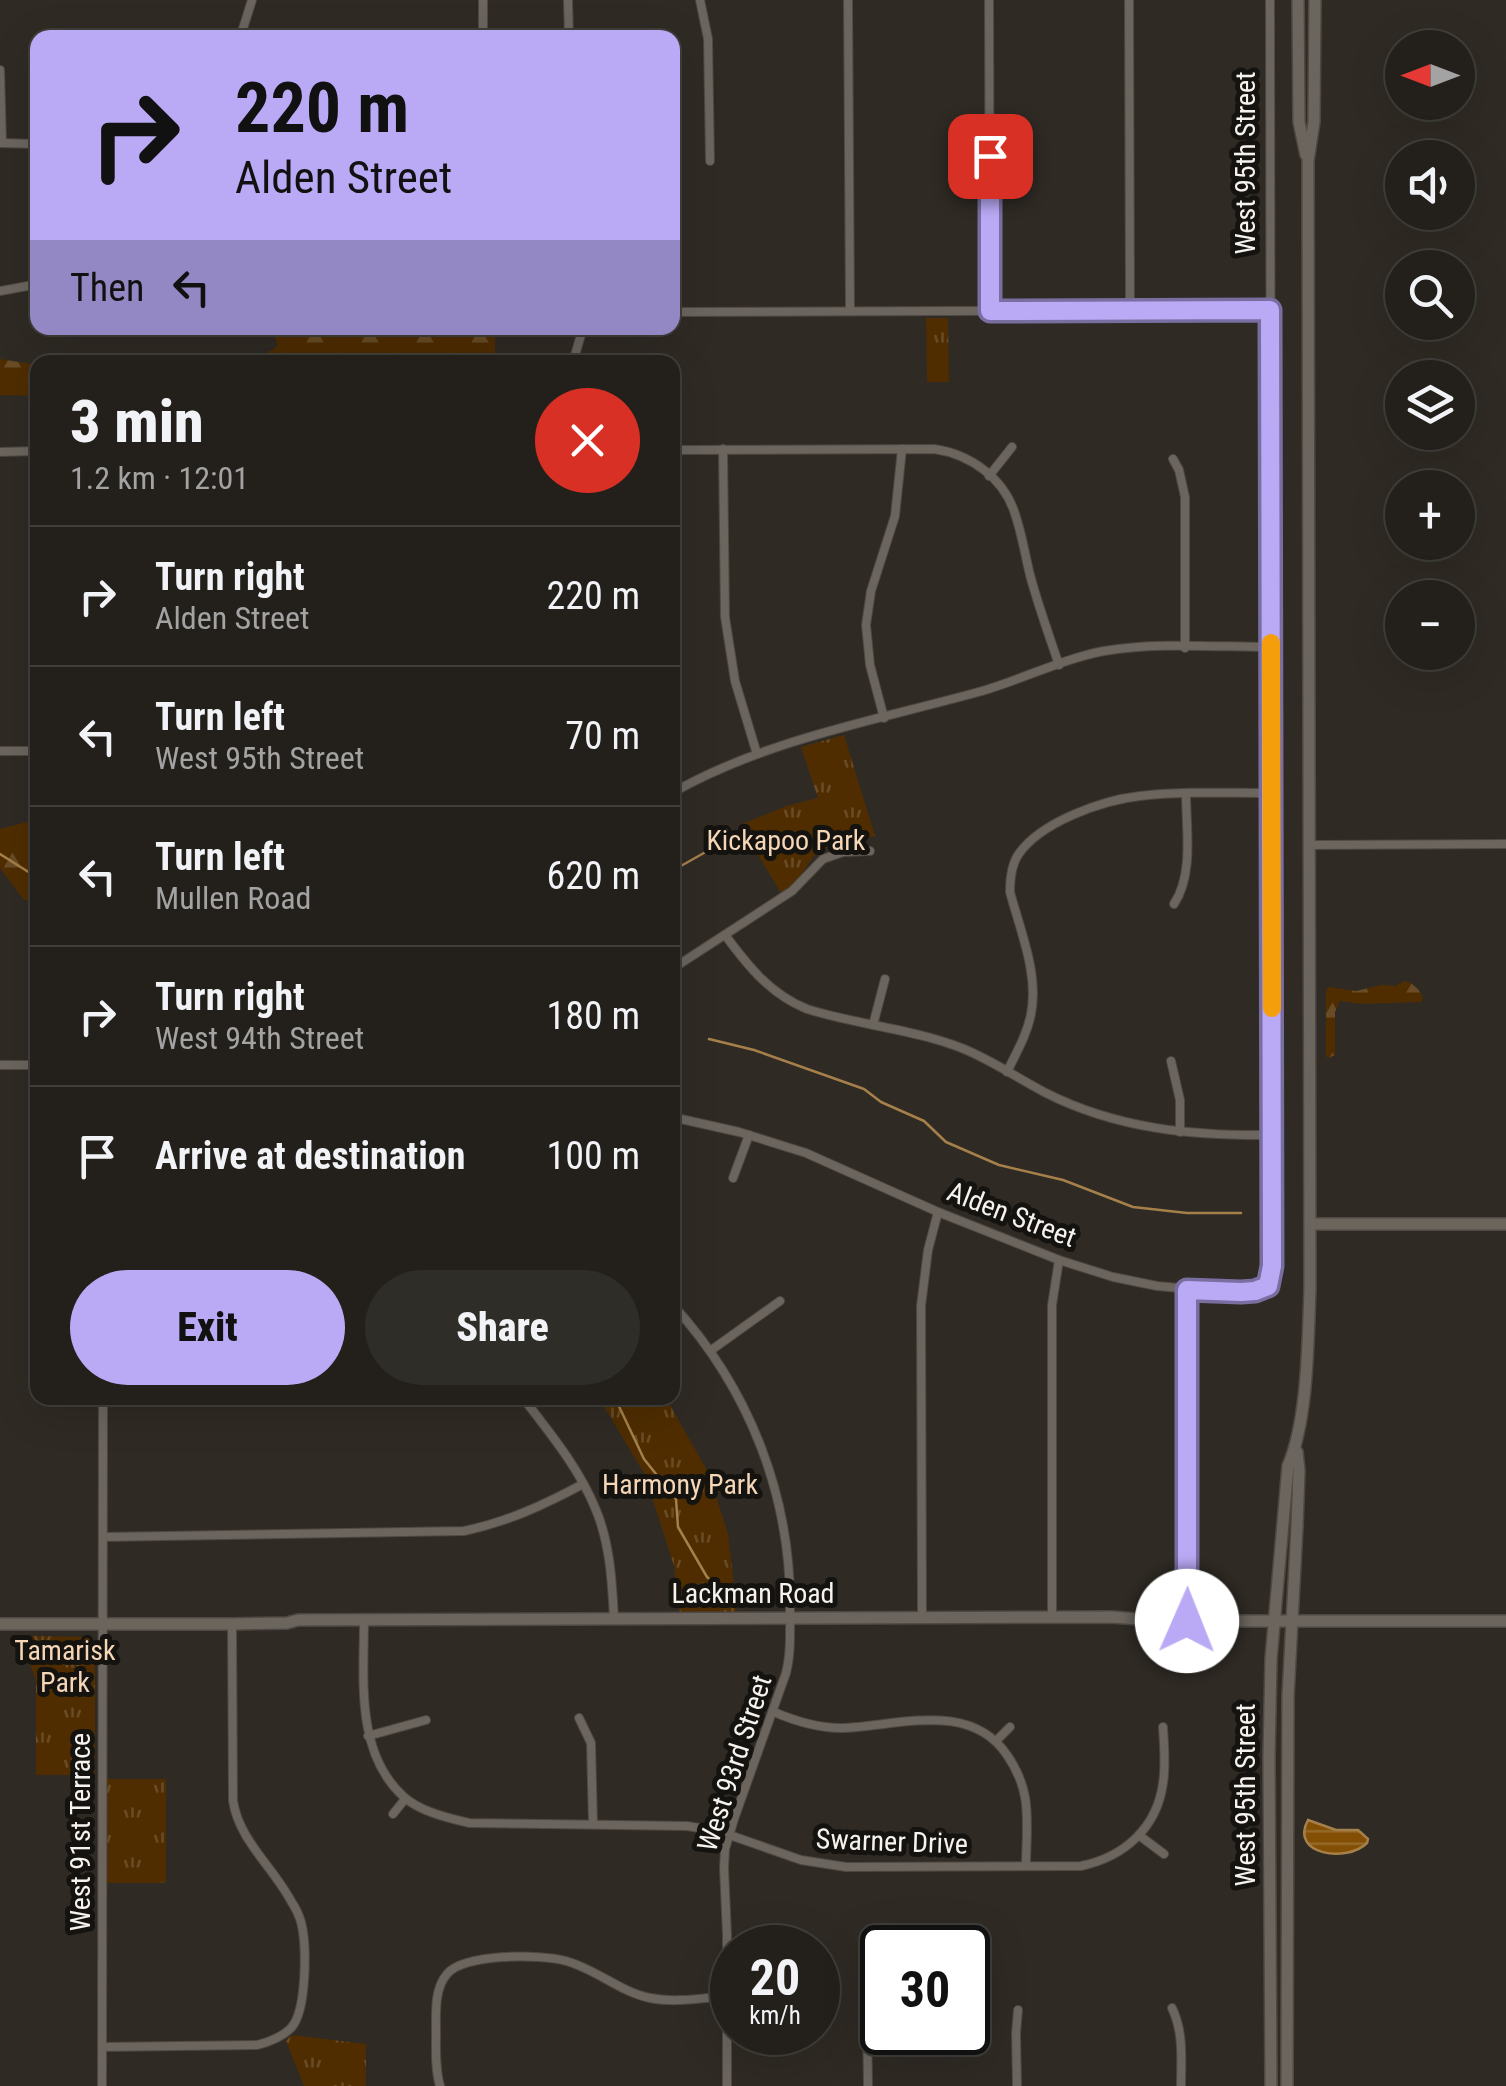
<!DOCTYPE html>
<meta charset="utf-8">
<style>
:root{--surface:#23201b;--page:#2f2d28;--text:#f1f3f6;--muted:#a3a3a3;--line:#403e3a;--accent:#baaaf6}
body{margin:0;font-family:"Roboto Condensed",sans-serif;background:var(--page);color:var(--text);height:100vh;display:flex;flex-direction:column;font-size:38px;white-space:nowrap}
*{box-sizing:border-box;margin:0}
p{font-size:32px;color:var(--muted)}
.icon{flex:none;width:55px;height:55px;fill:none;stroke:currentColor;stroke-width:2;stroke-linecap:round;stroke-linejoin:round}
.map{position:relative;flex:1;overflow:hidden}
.panel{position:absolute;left:30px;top:355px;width:650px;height:1050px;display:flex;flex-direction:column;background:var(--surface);border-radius:20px;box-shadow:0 10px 40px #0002,0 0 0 2px var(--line)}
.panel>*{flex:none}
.top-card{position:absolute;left:30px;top:30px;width:650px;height:305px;border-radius:20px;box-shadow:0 10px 40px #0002,0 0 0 2px var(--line);background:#baaaf6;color:#111;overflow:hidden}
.needle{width:65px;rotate:270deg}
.buttons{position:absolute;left:1385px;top:30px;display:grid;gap:20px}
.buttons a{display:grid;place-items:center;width:90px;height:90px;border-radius:50%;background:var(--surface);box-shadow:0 10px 40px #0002,0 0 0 2px var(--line);font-size:50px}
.speed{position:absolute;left:710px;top:1925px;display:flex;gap:20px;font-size:50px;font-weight:700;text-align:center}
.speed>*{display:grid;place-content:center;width:130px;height:130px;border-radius:50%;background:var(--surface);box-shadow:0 10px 40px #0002,0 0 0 2px var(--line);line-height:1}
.speed small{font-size:25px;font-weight:400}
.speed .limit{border:5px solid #111;border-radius:15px;background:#fff;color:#111}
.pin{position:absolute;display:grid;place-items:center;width:85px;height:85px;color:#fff;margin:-42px;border-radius:20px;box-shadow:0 5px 15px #0006}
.me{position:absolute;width:110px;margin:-55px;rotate:1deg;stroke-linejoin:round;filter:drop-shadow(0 0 8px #0008)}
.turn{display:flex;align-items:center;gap:35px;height:210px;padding:0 40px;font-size:45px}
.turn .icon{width:130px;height:130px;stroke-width:2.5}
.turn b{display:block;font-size:70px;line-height:85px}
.then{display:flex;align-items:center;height:95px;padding:0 40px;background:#0003;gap:20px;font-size:38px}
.round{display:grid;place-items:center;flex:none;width:105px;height:105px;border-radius:52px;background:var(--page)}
.headline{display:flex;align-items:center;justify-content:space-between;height:170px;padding:0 40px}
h1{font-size:60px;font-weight:800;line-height:75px}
.action{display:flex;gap:20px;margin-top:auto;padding:20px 40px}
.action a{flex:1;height:115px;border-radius:60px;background:var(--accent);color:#111;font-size:40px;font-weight:800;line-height:115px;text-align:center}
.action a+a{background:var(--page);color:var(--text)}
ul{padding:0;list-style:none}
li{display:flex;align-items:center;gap:30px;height:140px;padding:0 40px;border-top:2px solid var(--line)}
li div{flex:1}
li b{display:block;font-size:38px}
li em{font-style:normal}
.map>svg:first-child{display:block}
</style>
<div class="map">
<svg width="1506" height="2086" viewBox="0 0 1506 2086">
<defs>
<pattern id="grass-tufts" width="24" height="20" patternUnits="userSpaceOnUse" patternTransform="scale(2.5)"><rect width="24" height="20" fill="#4f2d00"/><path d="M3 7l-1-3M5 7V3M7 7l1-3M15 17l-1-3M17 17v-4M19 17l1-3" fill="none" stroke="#694c26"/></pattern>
<pattern id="forest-firs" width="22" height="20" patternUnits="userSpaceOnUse" patternTransform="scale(2.5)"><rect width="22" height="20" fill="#4f2d00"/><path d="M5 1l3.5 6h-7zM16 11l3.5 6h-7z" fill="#694c26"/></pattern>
<pattern id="water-rules" width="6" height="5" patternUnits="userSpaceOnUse" patternTransform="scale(2.5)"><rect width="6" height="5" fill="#834f04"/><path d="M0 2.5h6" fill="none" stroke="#956929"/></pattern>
</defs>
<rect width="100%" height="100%" fill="#2f2a24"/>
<g fill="url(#grass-tufts)">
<path d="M 926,318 L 948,318 L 949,382 L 927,382 Z"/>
<path d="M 844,735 L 875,836 L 826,848 L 813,857 L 796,882 L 781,893 L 740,825 L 786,806 L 818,798 L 801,747 Z"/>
<path d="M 599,1398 L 666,1398 L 709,1474 L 728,1534 L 737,1613 L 680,1614 L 674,1566 L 645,1475 Z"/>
<path d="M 26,1636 L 88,1637 L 95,1646 L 95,1775 L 36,1775 L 36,1681 L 26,1652 Z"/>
<rect x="107" y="1779" width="59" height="104"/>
<path d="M 292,2035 L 366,2044 L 366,2086 L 304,2086 L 286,2041 Z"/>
</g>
<g fill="url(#forest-firs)">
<path d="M 272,328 L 495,328 L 495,362 L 111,362 L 129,358 L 250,353 L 255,361 L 278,346 Z"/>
<path d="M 0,359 L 37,365 L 37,396 L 0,395 Z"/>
<path d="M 34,820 L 38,827 L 37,900 L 24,900 L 0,868 L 0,829 Z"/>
<path d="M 1404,981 C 1412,982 1422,991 1423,999 L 1421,1002 L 1361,1004 L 1340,1001 L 1335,1012 L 1335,1055 L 1328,1058 L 1326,1056 L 1326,993 L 1328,987 L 1356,991 L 1381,985 L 1396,986 Z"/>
</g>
<path fill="url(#water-rules)" stroke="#a6804a" stroke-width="2.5" d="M 1308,1820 L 1336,1830 L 1358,1830 L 1368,1839 L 1367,1843 C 1347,1863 1289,1855 1308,1820 Z"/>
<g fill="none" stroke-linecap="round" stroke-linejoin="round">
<g stroke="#a6804a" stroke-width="2.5">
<path d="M 0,854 L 38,878"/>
<path d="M 672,871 L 734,836"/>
<path d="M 709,1039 L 754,1050 L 864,1089 L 881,1102 L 924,1121 L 946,1142 L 999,1165 L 1063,1180 L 1133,1207 L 1187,1213 L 1241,1213"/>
<path d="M 615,1398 L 644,1459 L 676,1499 L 678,1527 L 707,1577 L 719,1587 L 734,1606"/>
</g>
<g stroke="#4d4843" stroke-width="10">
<g id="street">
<path d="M 483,0 L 483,38"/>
<path d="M 568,0 L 569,38"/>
<path d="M 700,0 L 708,39 L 710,161"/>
<path d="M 848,0 L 850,311"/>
<path d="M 989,0 L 990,311"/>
<path d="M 1129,0 L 1130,310"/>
<path d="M 240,38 L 252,0"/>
<path d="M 0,70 L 2,143"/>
<path d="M 0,143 L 38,144"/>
<path d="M 0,291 L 38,284"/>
<path d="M 672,312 L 1270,310"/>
<path d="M 573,362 L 583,328"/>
<path d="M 723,449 L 725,617 L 735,681 L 757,754"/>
<path d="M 672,450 L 934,449 C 970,454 1004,478 1015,514 C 1022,534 1025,555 1030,575 C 1038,605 1049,635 1059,665"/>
<path d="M 0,452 L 38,451"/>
<path d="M 1173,459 L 1179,470 L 1185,497 L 1185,648"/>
<path d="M 989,476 L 1012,447"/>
<path d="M 884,718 L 870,665 L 866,625 L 871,591 L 895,516 L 902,449"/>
<path d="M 0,751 L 38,751"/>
<path d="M 672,793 C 767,739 878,720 982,691 C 1023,679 1062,659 1104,651 C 1156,642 1218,647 1271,647"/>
<path d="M 1310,845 L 1506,844"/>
<path d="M 1174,904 C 1194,874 1186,828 1186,793"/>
<path d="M 725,935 C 748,966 770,994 807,1009 C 858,1025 914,1029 964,1049 C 993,1061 1019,1079 1046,1093 C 1117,1129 1193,1136 1272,1135"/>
<path d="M 672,969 L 792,891 L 823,859 L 843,852 L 870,851"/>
<path d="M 873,1025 L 885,979"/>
<path d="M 1171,1061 L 1180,1100 L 1180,1132"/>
<path d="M 0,1065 L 38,1065"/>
<path d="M 1007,1072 C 1016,1053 1027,1035 1031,1014 C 1039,974 1020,930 1010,892 C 1010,880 1011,866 1018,855 C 1040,822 1103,800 1140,796 C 1184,791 1228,793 1271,793"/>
<path d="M 672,1117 L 739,1132 L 806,1153 L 938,1212 L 1059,1260 L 1113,1277 L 1157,1286 L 1213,1291 L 1255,1291 L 1268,1286 L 1272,1266 L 1270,0"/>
<path d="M 733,1178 L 749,1135"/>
<path d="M 672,1304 C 750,1389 792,1498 790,1612 C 790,1633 791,1653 786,1673 L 734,1819 L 725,1849 L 724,1868 L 727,1935 L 727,2086"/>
<path d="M 710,1351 L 780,1301"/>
<path d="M 251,1398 L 355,1398"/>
<path d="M 523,1398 C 550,1433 579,1468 596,1510 C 610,1544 612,1581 614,1618"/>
<path d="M 103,1399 L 230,1398"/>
<path d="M 103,1537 L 464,1531 C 507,1522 544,1505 583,1484"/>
<path d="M 922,1617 L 921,1306 L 928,1250 L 938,1212"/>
<path d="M 1052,1617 L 1052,1305 L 1059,1260"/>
<path d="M 364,1619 C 364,1679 355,1753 404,1797 C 421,1812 448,1818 469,1823 L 687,1826 L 718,1831 L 801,1860 L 846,1867 L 1081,1866 C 1124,1857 1157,1828 1163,1783 C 1166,1765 1164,1745 1163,1727"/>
<path d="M 1187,1621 L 1187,1290"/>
<path d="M 774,1712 C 795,1721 817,1728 841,1728 C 895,1727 969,1699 1007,1755 C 1016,1768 1022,1781 1025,1797 C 1029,1819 1026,1844 1026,1866"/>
<path d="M 579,1718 L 591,1743 L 593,1824"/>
<path d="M 368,1736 L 426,1720"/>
<path d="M 996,1741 L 1010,1727"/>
<path d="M 393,1814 L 405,1799"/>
<path d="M 1140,1836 L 1164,1854"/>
<path d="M 1172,2008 C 1184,2033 1181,2059 1181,2086"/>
<path d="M 867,2010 L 868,2086"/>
<path d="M 102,2047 L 257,2045 C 269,2042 281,2038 291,2028 C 307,2011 307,1944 301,1922 C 299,1915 295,1907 291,1901 C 273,1867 239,1840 233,1801 L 232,1624"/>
<path d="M 102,2086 L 103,1398"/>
<path d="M 440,2086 C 435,2069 436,2050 436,2033 C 436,2013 434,1989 447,1974 C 465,1953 541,1954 566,1961 C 596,1969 620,1992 650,1998 C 675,2003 702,1998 727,1996"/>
<path d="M 1017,2086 L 1016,2033 L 1018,2010"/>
</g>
</g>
<g stroke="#4d4843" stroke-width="14">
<g id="secondary">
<path d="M 1298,0 L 1299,122 L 1306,155"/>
<path d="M 1311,1224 L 1506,1224"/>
<path d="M 0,1624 L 232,1624 L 287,1623 L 298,1620 L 1112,1617 L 1163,1621 L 1506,1621"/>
<path d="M 1271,2086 L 1269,1757 L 1271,1659 L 1288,1466 C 1308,1420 1308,1340 1310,1289 L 1308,161 L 1314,122 L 1315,0"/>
<path d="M 1287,2086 L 1288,1696 L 1297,1527 L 1299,1470 L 1297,1452"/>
</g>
</g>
<use href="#street" stroke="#6b655e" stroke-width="8"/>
<use href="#secondary" stroke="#6b655e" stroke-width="11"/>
</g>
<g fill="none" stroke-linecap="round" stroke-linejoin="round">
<g stroke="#796ea0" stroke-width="25">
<path id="route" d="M 990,156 L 990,311 L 1270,310 L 1272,1266 L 1268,1286 L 1255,1291 L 1241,1292 L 1187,1290 L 1187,1621"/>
</g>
<use href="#route" stroke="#baaaf6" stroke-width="18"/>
<path stroke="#f59e0b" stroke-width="18" d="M 1271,643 L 1272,1008"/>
</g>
<g text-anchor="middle" stroke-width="10" stroke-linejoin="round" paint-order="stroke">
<g font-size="28" fill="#f6f2ee" stroke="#151310">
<text transform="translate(1245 163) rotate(-90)" y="10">West 95th Street</text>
<text transform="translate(1012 1214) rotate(21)" y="10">Alden Street</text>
<text x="753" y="1603">Lackman Road</text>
<text transform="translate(734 1763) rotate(-72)" y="10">West 93rd Street</text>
<text transform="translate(1245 1795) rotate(-90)" y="10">West 95th Street</text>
<text transform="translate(80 1832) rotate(-90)" y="10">West 91st Terrace</text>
<text transform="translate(892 1841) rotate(2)" y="10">Swarner Drive</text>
</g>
<g font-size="28" fill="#f5d6b7" stroke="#151310">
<text x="786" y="850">Kickapoo Park</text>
<text x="680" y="1494">Harmony Park</text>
<text x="65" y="1660">Tamarisk<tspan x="65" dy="32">Park</tspan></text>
</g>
</g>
</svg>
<div class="buttons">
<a><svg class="needle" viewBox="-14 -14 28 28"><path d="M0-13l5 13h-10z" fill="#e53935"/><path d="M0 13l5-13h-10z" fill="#a3a3a3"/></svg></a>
<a><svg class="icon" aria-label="sound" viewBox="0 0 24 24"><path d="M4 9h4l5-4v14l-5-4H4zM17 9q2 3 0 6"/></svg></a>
<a><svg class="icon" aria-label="search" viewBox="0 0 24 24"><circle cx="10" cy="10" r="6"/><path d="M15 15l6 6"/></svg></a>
<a><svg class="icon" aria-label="layers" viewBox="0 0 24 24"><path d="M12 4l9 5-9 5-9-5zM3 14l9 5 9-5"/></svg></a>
<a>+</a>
<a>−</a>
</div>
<div class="speed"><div>20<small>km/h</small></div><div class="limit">30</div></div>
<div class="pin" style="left:990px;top:156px;background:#d93025"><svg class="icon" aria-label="arrive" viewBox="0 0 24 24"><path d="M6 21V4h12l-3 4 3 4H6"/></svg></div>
<svg class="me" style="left:1187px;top:1621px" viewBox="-20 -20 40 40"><circle r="19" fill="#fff"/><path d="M0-13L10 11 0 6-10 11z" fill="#baaaf6"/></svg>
<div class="top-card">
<div class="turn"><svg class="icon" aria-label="right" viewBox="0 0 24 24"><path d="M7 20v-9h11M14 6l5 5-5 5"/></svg><div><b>220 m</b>Alden Street</div></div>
<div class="then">Then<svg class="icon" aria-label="left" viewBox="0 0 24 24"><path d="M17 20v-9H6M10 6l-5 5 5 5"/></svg></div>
</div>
<section class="panel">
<div class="headline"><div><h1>3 min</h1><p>1.2 km · 12:01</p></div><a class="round" style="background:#d93025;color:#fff"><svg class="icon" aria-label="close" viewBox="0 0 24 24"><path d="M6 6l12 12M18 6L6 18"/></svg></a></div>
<ul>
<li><svg class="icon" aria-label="right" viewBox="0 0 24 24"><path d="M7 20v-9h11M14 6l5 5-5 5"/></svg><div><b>Turn right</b><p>Alden Street</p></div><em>220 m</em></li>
<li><svg class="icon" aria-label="left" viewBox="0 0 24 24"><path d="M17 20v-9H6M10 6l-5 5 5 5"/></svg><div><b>Turn left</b><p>West 95th Street</p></div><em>70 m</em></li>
<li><svg class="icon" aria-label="left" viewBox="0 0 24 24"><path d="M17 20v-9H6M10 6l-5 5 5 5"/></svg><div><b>Turn left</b><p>Mullen Road</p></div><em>620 m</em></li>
<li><svg class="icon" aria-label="right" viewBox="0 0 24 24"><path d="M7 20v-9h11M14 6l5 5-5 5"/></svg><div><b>Turn right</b><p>West 94th Street</p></div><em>180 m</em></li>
<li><svg class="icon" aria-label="arrive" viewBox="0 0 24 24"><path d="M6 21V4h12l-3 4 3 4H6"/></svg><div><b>Arrive at destination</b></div><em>100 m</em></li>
</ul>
<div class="action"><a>Exit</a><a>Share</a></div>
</section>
</div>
